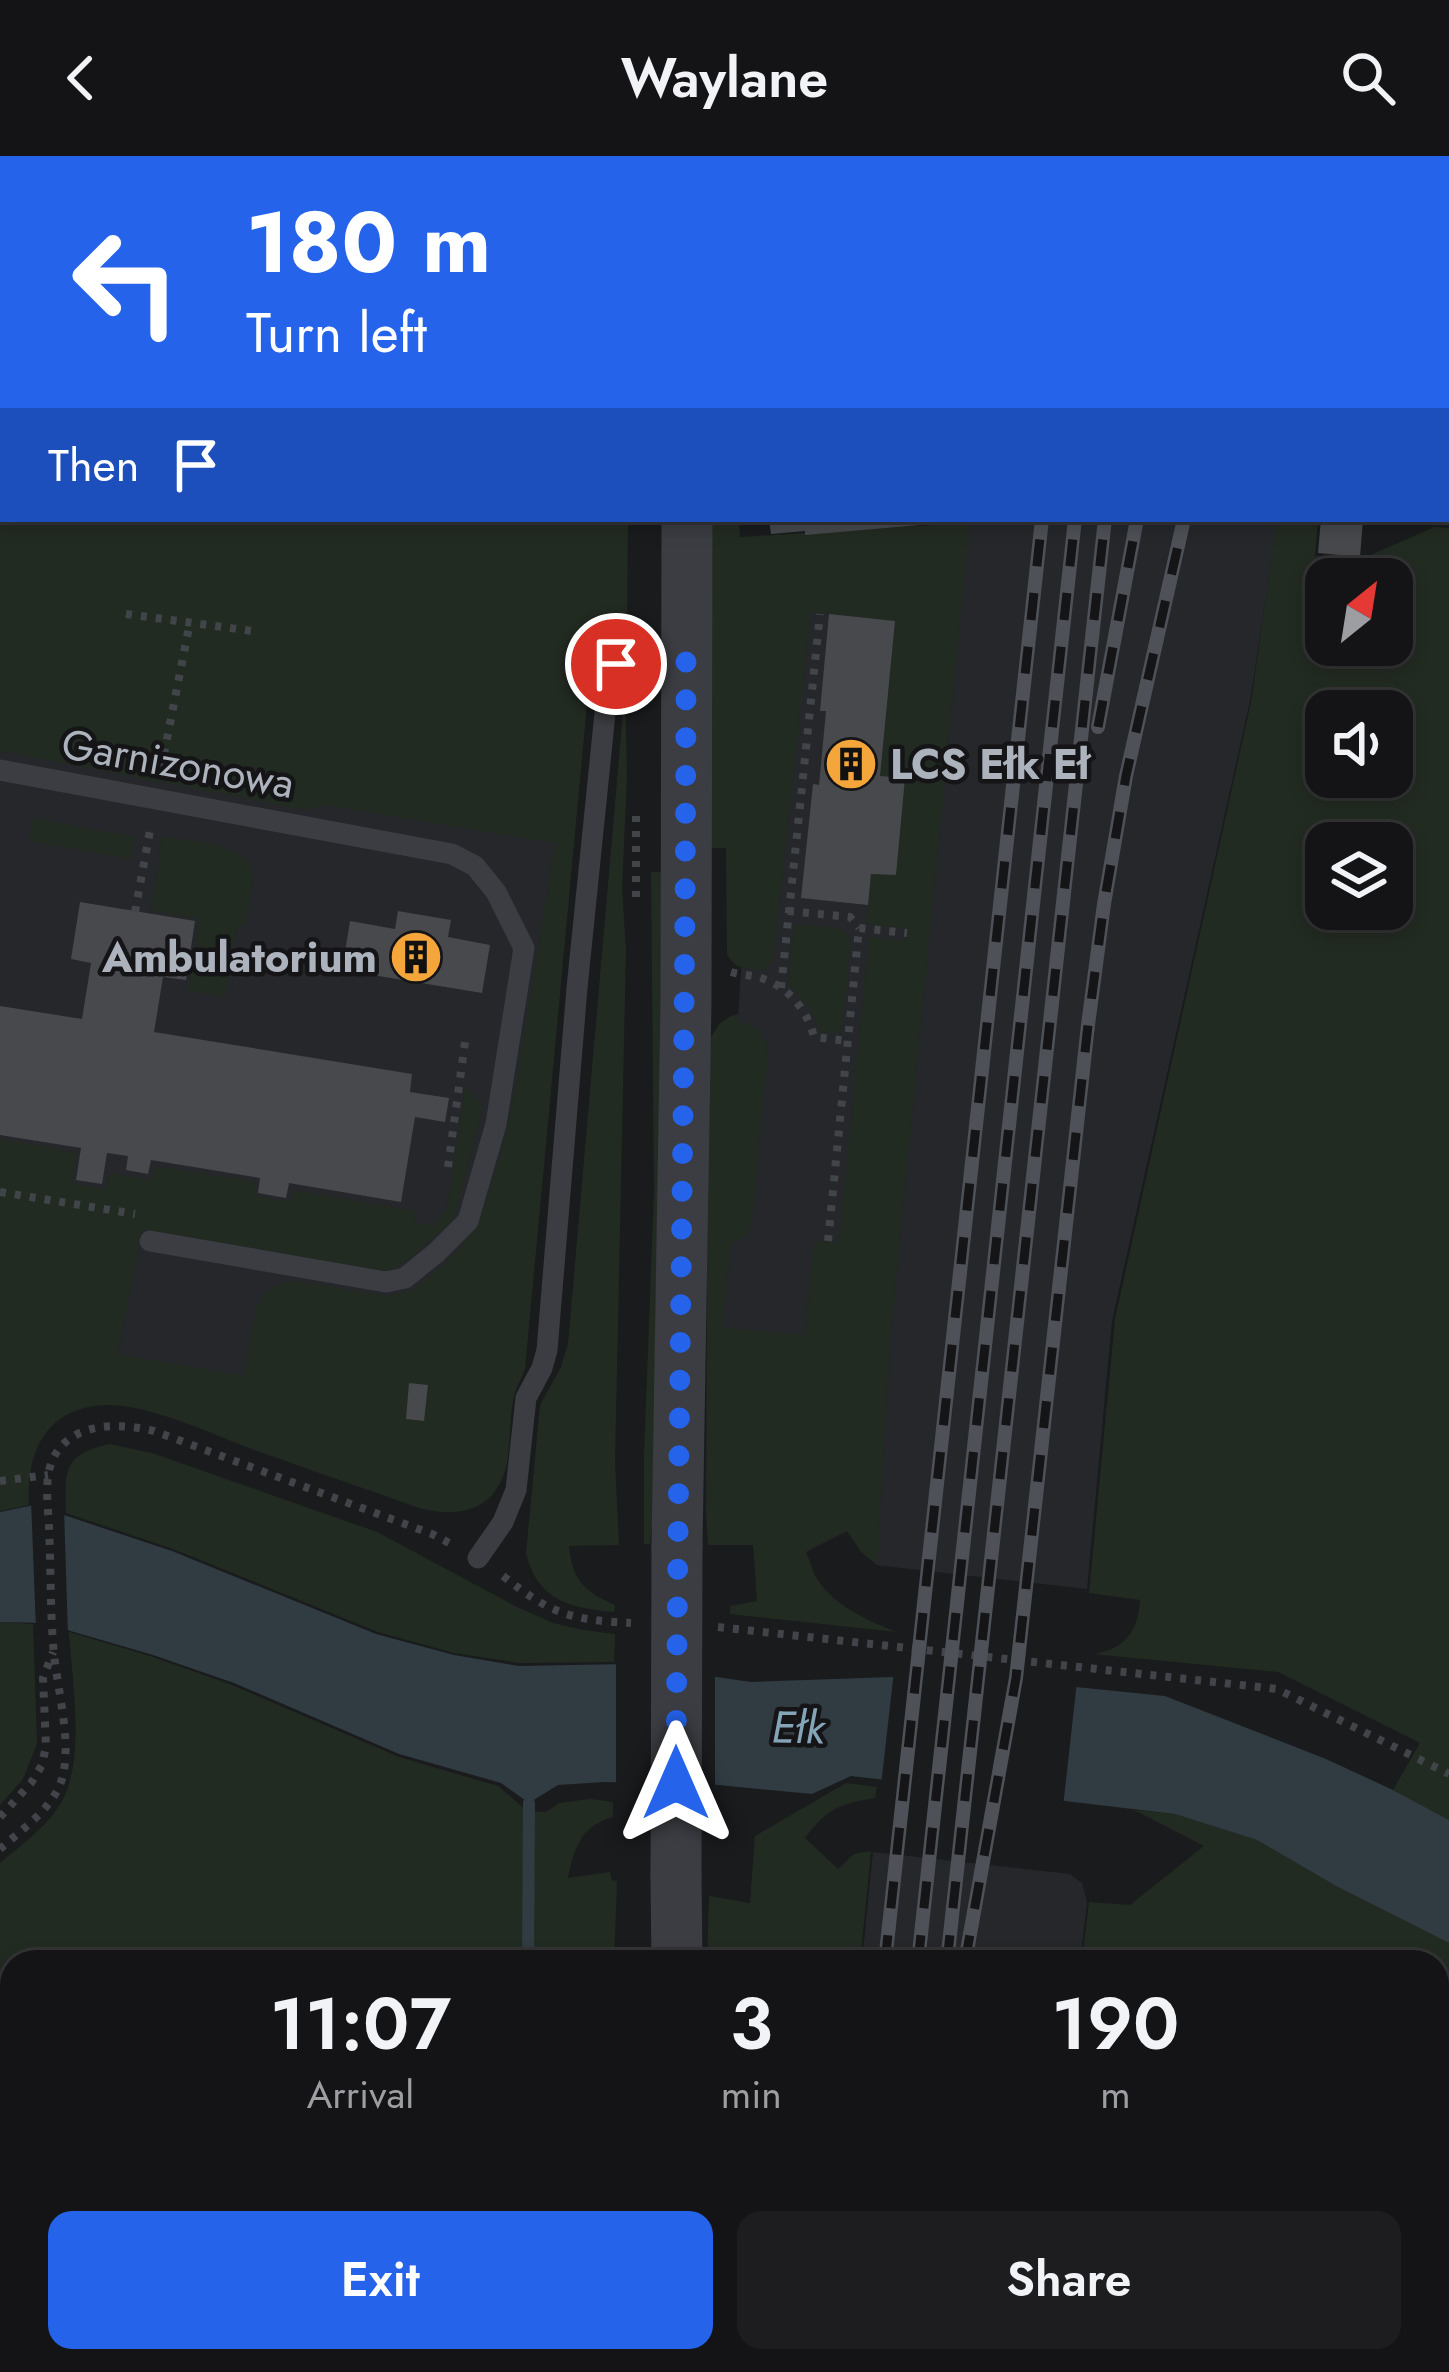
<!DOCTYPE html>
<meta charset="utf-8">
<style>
:root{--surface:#141416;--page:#1d1d1f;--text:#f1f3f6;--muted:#9d9ea1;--line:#333335;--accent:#2563eb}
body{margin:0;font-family:Jost,sans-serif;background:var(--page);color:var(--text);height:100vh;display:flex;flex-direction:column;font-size:45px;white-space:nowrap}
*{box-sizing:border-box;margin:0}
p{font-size:39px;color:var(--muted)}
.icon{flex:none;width:66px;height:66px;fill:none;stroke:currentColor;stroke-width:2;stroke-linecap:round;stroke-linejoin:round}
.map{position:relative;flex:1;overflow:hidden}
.sheet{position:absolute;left:0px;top:1794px;width:1449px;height:423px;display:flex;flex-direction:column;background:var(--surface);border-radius:36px 36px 0 0;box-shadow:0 6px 18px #0003,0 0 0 3px var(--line)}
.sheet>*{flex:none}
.banner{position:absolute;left:0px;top:0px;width:1449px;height:366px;box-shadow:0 6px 18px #0003,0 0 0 3px var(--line);background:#2563eb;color:#fff;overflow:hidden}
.needle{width:78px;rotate:30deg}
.tools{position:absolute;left:1305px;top:402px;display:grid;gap:24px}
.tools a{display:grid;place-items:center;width:108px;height:108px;border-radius:24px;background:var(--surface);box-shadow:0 6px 18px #0003,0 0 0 3px var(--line);font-size:60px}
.pin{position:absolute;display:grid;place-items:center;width:102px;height:102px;color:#fff;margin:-51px;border:6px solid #fff;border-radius:50%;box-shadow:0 3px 12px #0007}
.me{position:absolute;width:132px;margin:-66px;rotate:0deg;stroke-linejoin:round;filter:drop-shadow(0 0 9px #0008)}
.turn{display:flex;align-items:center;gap:42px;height:252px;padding:0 48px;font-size:54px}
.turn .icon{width:156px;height:156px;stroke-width:2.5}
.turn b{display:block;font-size:84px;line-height:102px}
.then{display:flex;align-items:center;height:114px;padding:0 48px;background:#0003;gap:24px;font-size:45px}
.eta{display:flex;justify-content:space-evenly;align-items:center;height:204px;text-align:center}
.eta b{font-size:72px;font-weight:600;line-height:84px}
.cta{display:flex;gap:24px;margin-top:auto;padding:24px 48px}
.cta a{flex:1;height:138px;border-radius:24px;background:var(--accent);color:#fff;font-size:48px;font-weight:600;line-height:138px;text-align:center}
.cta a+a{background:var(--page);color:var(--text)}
header{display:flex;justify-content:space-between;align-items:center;height:156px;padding:0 48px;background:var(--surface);font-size:54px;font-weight:600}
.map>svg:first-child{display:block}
</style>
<header><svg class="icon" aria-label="back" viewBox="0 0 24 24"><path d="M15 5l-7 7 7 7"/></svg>Waylane<svg class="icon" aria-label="search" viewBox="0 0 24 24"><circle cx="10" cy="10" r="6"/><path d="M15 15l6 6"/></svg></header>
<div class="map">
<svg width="1449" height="2216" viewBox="0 0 1449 2216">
<rect width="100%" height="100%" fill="#1a1b1d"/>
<g fill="#26272a">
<path d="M 0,0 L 174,0 L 3,3 L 3,363 L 559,685 L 485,1283 L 0,1196 Z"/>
<path d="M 967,363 L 1278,363 L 1250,545 L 1112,1165 L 1087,1433 L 876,1409 L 887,1186 Z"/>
<path d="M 740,426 L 938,464 L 892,921 L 870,1194 L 716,1179 L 742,802 Z"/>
<path d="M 873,1696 L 1070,1718 L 1082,1727 L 1087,1746 L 1080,1806 L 862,1806 Z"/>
<path d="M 822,2205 L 1035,2205 L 1033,2216 L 821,2216 Z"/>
</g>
<g fill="#222b22" fill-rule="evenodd">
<path d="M 0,0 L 629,0 L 629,3 L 3,3 L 3,363 L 628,363 L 627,479 C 606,491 596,503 589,527 L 525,1213 C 522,1222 516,1231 514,1240 C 509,1262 511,1285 507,1307 C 497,1354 461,1363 419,1352 C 363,1332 308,1313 252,1293 C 211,1278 154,1250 110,1249 C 48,1249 26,1293 29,1349 L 0,1355 L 0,983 L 77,996 L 72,1028 L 106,1033 L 109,1017 L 152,1024 L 154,1010 L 256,1026 L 254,1040 L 290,1046 L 293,1034 L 416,1055 L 415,1067 L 435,1070 L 447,1052 L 465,932 L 483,949 L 455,1062 L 404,1108 L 387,1115 L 142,1073 L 118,1198 L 244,1220 L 256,1152 L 264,1138 L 278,1128 L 295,1125 L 385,1140 L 413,1134 L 448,1105 L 477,1071 L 501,997 L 516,928 L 555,687 L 327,649 L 305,654 L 0,595 Z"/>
<path d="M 709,363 L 739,363 L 740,381 L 965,367 L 965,363 L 970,363 L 890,1185 L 877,1409 L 861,1396 L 847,1375 L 806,1396 C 810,1404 812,1415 817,1423 C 835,1450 868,1465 897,1476 L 730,1458 L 730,1450 L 757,1445 L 753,1389 L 708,1389 L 706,1357 L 708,889 C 715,872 720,863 738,858 L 739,865 L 758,873 L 768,891 L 752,1067 L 746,1080 L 731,1088 L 722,1172 L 805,1179 L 814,1085 L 839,1086 L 869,781 L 905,785 L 907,772 L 866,768 L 871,718 L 896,718 L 905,623 L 880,620 L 895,465 L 811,456 L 773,804 L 763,814 C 746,812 735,814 727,798 L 726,692 L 707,692 Z"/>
<path d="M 1277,363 L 1318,363 L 1315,400 L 1362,403 L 1434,371 L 1449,372 L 1449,1664 L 1393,1634 L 1420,1587 L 1278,1516 L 1093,1498 C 1125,1493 1138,1476 1140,1444 L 1089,1437 L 1115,1163 L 1251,546 ZM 1326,423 L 1392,423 L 1392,489 L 1326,489 ZM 1326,555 L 1392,555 L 1392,621 L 1326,621 ZM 1326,687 L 1392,687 L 1392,753 L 1326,753 Z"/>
<path d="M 625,533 L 627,622 L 622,733 L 626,793 L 615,1306 L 619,1389 L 569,1390 C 572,1423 584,1436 615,1449 L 614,1456 C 569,1452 537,1444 526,1397 L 540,1249 L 561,1211 L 568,1188 Z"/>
<path d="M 33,662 L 135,681 L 131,703 L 29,685 Z"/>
<path d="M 162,680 C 186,685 242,687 251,712 C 256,728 248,753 245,770 L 237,770 L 225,841 L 188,835 L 200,763 L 151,754 Z"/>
<path d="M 651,716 L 662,716 L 663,788 L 653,1358 L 650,1388 L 644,1388 L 644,1300 L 654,1034 Z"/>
<path d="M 794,768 L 842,773 L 851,783 L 841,878 L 820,876 L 808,849 L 788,828 Z"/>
<path d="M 109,1288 L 152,1297 L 377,1376 L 517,1451 L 553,1467 L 583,1474 L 615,1478 L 614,1506 L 519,1507 L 454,1497 L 378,1476 L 173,1393 L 66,1357 C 65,1315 62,1299 109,1288 Z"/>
<path d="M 0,1466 L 33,1468 L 37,1588 L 23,1623 L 0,1649 Z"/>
<path d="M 69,1476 L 153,1501 L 232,1529 L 399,1601 L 498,1630 L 527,1655 L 546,1656 L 559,1647 L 590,1643 L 613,1646 L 613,1661 C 581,1670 574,1692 568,1722 L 610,1716 L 612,1724 L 617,1725 L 614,1806 L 12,1806 L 12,2177 L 0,2189 L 0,1707 C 21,1689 47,1671 61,1647 C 86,1604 72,1525 69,1476 Z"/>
<path d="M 846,1627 L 877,1631 L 875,1642 C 840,1648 827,1652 805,1682 L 838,1713 L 854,1698 L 871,1695 L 860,1806 L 707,1806 L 709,1740 L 750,1747 L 755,1680 Z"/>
<path d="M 1134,1654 L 1175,1658 L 1257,1684 L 1336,1730 L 1449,1787 L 1449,2216 L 1036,2216 L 1037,2205 L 1437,2205 L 1437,1806 L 1082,1806 L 1089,1746 L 1130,1749 L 1204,1690 Z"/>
</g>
<path fill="#303b42" d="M 34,1349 L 172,1395 L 376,1478 L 454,1499 L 519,1510 L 626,1508 L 751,1526 L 891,1521 L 1027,1526 L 1165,1540 L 1326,1603 L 1393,1634 L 1449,1664 L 1449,1787 L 1336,1730 L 1257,1684 L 1175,1658 L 851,1620 L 812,1638 L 718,1629 L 604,1626 L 558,1629 L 529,1647 L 501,1627 L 399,1598 L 234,1527 L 153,1499 L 43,1467 L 0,1466 L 0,1356 Z"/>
<g fill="#1a1b1d">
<path d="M 31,1343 L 64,1353 L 68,1481 L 36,1473 Z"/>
<path d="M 616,1502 L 715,1514 L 715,1635 L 616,1632 Z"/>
<path d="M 894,1515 L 1027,1520 L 1077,1525 L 1063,1651 L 881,1630 Z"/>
</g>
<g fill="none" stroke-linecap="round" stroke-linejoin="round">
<path stroke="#303b42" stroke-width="12" d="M 528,1806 L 529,1647"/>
</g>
<g fill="#47494d">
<path d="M 769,363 L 931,363 L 932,368 L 805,379 L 805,375 L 771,378 Z"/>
<path d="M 1321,363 L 1363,363 L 1360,401 L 1318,397 Z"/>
<path d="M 829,458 L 895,465 L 880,620 L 905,622 L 896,719 L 871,718 L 868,749 L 801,742 L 813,628 L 819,629 L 826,555 L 820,555 Z"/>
<path d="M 80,746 L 195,765 L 186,824 L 163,821 L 154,876 L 412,918 L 410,936 L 449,942 L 445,966 L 415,961 L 401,1046 L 289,1027 L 286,1042 L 258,1037 L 260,1022 L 151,1004 L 148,1018 L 126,1014 L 128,1000 L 107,997 L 102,1028 L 76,1024 L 81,992 L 0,979 L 0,850 L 82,863 L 91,807 L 71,803 Z"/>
<path d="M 398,755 L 451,764 L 448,781 L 490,789 L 482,837 L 342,814 L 350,765 L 395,773 Z"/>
<path d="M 409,1227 L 428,1229 L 424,1265 L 406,1263 Z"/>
</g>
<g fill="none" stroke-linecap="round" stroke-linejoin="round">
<g stroke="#414449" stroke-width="8" stroke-dasharray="6 9" stroke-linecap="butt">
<path d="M 126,458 L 252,475"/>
<path d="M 161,613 L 190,466"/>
<path d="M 636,660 L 636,747"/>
<path d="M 788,755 L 850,761 L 859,772"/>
<path d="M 135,756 L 151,669"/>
<path d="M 731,816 C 741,819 751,819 761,822 C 789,831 807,854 814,881 L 848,885"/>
<path d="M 781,832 L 820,458"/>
<path d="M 448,1011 L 466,879"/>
<path d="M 0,1036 L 135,1058"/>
<path d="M 828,1085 L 859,772 L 907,777"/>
<path d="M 0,1325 L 48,1319"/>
<path d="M 503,1420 C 551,1458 570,1464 631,1467"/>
<path d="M 718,1471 L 1277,1533 L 1449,1618"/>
<path d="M 0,1661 L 31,1627 L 42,1609 L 46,1590 L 43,1522 L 53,1496"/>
<path d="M 0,1693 C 21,1674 51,1654 61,1626 C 73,1591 58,1536 54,1499 C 50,1457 51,1413 49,1371 C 48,1348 43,1319 55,1299 C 75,1265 121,1267 154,1275 L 432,1378 L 455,1390"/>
<path d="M 544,2205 L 575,2216"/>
<path d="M 606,2205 L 606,2216"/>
<path d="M 90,2216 L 124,2205"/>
</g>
<g stroke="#3b3d42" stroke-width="21">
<path d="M 1446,167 L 1449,161"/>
<path d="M 1446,351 L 1449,351"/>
<path d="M 0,614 L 452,698 L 475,710 L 496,736 L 524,792 L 496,968 L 468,1065 L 436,1097 L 405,1122 L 386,1126 L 150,1085"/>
<path d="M 478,1402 L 503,1366 L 516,1334 L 526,1242 L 542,1212 L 547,1194 L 577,832 L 609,518 C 626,494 660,502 686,502"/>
</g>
<g stroke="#3b3d42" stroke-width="51">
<path d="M 688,3 L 688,0"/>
<path d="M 677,1390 L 686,843 L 687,363"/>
<path d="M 676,1722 L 677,1806"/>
<path d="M 14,2216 L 25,2205"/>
<path d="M 682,2216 L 682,2205"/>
</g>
<g stroke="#4e5157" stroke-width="14">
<g id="rail">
<path d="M 1081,3 L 1082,0"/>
<path d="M 1114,3 L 1114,0"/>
<path d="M 1144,3 L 1145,0"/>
<path d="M 1182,3 L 1182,0"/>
<path d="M 1251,3 L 1252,0"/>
<path d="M 1098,571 L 1137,363"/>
<path d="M 885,1806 L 1042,363"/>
<path d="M 918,1806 L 1075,363"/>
<path d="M 947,1806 L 1105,363"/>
<path d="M 965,1806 L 1016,1522 L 1088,869 L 1104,748 L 1126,620 L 1184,363"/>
<path d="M 841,2216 L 842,2205"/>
<path d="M 875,2216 L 876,2205"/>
<path d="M 905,2216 L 906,2205"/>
</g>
</g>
<use href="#rail" stroke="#151518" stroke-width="9" stroke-dasharray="27" stroke-linecap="butt"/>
<path stroke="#3b3d42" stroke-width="51" d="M 676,1722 L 677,1390"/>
</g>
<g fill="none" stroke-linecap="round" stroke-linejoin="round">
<path stroke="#2563eb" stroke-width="21" stroke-dasharray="0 37.8" d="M 616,508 L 627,502 L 686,502 C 686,877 678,1252 676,1627"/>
</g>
<defs>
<g id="building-disc" transform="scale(2.7)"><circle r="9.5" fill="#f5a63a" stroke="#151518"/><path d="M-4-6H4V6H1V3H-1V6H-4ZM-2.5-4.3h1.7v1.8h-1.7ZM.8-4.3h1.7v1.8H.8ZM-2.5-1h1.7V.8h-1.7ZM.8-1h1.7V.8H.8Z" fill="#111"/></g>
</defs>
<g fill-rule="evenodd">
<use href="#building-disc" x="851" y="608"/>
<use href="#building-disc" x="416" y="801"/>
</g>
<g text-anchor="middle" stroke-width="9" stroke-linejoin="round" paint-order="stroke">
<g font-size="42" fill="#adb3bc" stroke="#151518">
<text transform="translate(178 607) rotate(10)" y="15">Garnizonowa</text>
</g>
<g font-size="42" font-weight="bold" fill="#adb3bc" stroke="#151518" text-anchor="start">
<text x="890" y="623">LCS Ełk Eł</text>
<text x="377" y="816" text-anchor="end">Ambulatorium</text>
</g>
<g font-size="45" font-style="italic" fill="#84a4b7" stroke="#151518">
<text transform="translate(798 1571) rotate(1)" y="16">Ełk</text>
</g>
</g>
</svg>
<div class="tools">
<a><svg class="needle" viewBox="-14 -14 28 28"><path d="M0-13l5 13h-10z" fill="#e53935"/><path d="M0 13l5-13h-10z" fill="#9d9ea1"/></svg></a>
<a><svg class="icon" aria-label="sound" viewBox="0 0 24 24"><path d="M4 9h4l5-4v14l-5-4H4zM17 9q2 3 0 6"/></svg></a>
<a><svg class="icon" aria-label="layers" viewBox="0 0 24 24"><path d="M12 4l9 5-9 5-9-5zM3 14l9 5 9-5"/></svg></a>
</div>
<div class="pin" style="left:616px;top:508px;background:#d93025"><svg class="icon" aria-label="arrive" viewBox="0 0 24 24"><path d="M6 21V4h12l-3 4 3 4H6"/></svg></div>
<svg class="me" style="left:676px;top:1627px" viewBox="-20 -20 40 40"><path d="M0-17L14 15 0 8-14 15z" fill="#2563eb" stroke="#fff" stroke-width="4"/></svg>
<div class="banner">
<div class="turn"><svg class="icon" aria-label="left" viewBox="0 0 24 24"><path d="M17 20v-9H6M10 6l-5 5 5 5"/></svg><div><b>180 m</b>Turn left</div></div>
<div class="then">Then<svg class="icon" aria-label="arrive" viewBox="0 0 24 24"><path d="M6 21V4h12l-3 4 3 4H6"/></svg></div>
</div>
<section class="sheet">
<div class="eta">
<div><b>11:07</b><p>Arrival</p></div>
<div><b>3</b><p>min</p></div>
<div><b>190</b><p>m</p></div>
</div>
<div class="cta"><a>Exit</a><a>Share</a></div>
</section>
</div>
